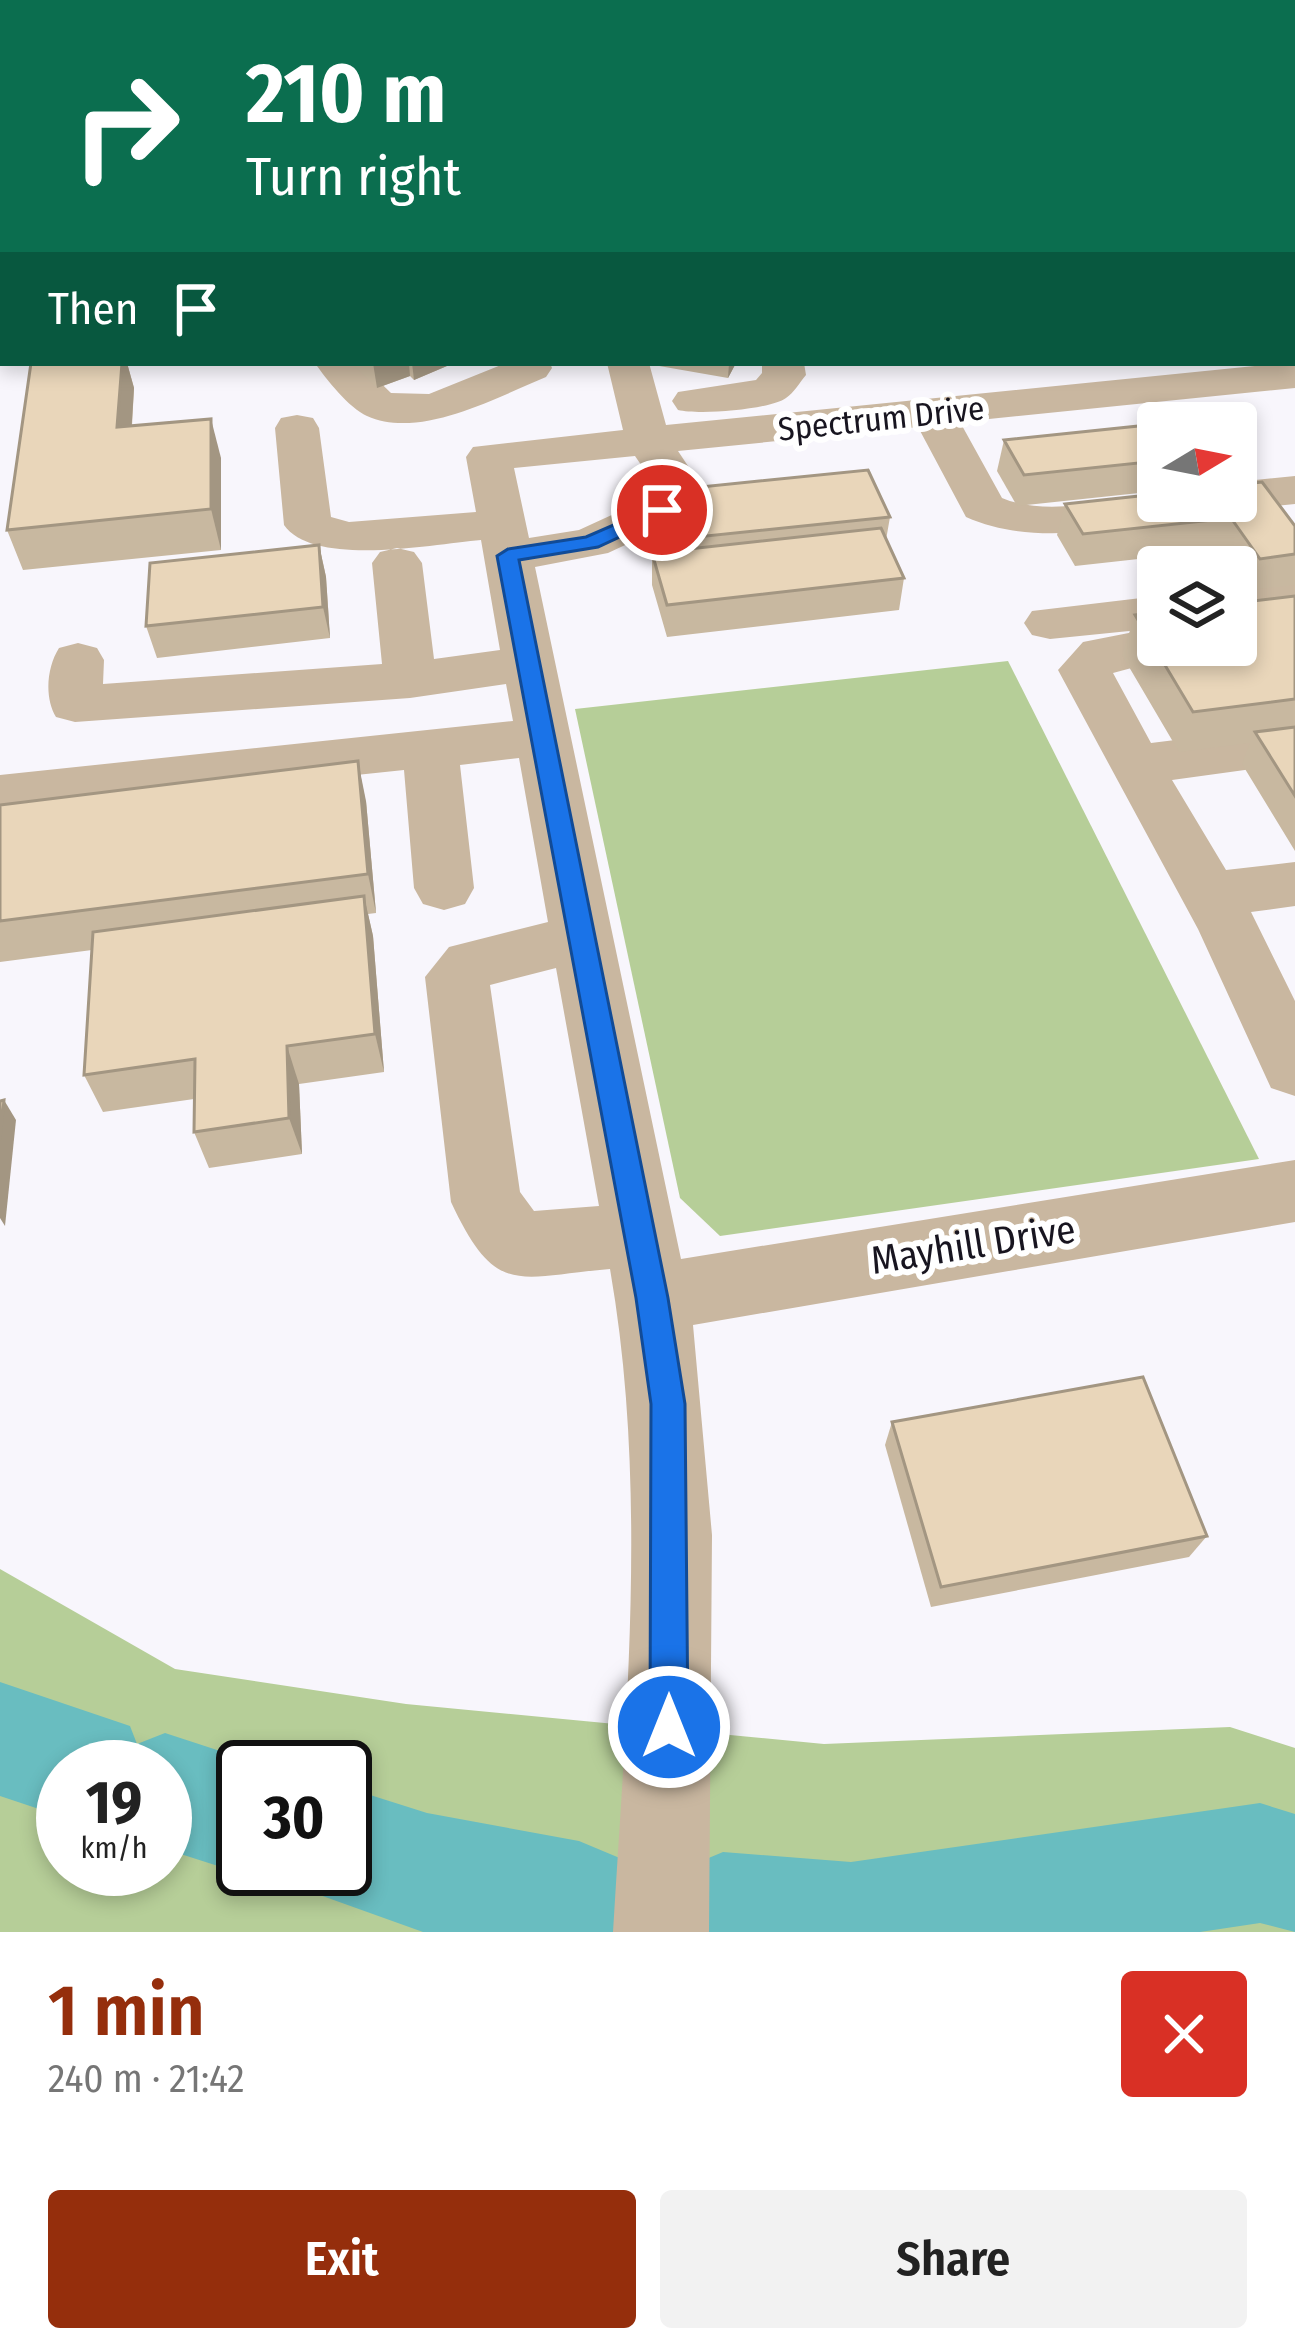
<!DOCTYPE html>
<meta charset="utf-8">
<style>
:root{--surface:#fff;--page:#f2f2f2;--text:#222;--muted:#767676;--accent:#952e0c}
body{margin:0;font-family:"Fira Sans Condensed",sans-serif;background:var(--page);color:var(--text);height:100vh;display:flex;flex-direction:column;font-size:45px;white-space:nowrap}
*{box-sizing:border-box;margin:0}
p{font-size:39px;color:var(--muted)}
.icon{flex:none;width:66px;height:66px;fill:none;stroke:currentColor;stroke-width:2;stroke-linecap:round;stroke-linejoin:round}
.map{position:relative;height:1932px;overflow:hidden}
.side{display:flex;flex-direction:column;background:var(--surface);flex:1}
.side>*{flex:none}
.banner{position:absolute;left:0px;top:0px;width:1296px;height:366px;box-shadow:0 6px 18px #0003;background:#0b6e4f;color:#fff;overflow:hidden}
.needle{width:78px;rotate:80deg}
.buttons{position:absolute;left:1137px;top:402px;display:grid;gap:24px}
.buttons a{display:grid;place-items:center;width:120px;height:120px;border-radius:12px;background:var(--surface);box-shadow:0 6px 18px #0003;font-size:60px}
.speed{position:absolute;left:36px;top:1740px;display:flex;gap:24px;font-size:60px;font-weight:700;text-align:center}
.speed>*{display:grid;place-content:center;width:156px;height:156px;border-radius:50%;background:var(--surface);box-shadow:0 6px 18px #0003;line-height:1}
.speed small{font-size:30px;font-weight:400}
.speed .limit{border:6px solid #111;border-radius:18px;background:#fff;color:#111}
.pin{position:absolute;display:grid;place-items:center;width:102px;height:102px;color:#fff;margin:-51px;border:6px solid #fff;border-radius:50%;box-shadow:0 3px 12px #0007}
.me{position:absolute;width:132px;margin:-66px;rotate:0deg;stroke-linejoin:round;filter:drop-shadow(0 0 9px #0008)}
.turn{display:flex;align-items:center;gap:42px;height:252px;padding:0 48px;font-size:54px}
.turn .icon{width:156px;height:156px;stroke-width:2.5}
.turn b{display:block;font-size:84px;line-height:102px}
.then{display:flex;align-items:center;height:114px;padding:0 48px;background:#0003;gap:24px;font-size:45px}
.round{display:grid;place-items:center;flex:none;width:126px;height:126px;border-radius:12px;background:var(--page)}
.headline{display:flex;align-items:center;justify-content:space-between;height:204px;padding:0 48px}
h1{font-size:72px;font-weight:600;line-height:90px;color:var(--accent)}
.cta{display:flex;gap:24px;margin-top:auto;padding:24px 48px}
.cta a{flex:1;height:138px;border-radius:12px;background:var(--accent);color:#fff;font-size:48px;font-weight:600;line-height:138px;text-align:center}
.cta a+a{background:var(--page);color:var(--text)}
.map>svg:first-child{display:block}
</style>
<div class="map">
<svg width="1295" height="1932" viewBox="0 0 1295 1932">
<rect width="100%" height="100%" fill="#f8f6fc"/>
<g fill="#b6ce98" fill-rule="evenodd">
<path d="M 1008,661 L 1259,1159 L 720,1236 L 680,1198 L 575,709 Z"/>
<path d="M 0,1569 L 175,1669 L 406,1704 L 824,1744 L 1230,1727 L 1295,1748 L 1295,1932 L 0,1932 ZM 63,1767 L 165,1767 L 165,1869 L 63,1869 ZM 243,1767 L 345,1767 L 345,1869 L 243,1869 Z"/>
</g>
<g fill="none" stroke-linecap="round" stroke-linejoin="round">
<g fill="#69bdc0" fill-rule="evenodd">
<path d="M 0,1682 L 130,1726 L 137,1744 L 165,1733 L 269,1767 L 243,1767 L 243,1869 L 255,1869 L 243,1874 L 165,1849 L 165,1767 L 63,1767 L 63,1817 L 0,1796 Z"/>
<path d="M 345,1787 L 427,1813 L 579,1841 L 622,1859 L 640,1902 L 627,1932 L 423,1932 L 303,1889 L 295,1869 L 345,1869 Z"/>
<path d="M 1260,1803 L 1295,1814 L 1295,1932 L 1260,1923 L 1200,1932 L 670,1932 L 662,1913 L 680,1870 L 723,1852 L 851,1862 Z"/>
</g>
<g fill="#c9b7a0" fill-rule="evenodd">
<rect x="208" y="0" width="30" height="3"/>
<path d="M 708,0 L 752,0 L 754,3 L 710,3 Z"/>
<rect x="1293" y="91" width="2" height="20"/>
<rect x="1293" y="297" width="2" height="24"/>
<path d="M 1295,362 L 1295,388 L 960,422 L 1002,498 C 1047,517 1111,500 1158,492 L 1158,501 L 1236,501 L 1236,482 L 1295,476 L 1295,504 L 1236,510 L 1218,504 L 1213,511 L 1196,515 C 1121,526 1039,549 966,517 L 918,427 L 678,451 L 694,475 L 679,520 L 608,553 L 535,567 L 681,1259 L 1295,1160 L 1295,1222 L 693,1325 L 712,1535 L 709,1932 L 613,1932 C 626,1713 648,1486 610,1269 C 516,1277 496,1298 451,1202 L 425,977 L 449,947 L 548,922 L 519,758 L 460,765 L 474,888 L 465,904 L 444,910 L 423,904 L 414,888 L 404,770 L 15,811 L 0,807 L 0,775 L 513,721 L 506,684 L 410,698 L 75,722 L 56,717 C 44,697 47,667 59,648 L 78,643 L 97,648 L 104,660 L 103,684 L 382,664 L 372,563 L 380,552 L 397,548 L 414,552 L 422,563 L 434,659 L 500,650 L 481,540 C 434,544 314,568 284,525 L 275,428 L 281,418 L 297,415 L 313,418 L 319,428 L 331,517 L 349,522 L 476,512 L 466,457 L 473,447 L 623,430 L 607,363 L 649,363 L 666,425 ZM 635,456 L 648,475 L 640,502 L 579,530 L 529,538 L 514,468 ZM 556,968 L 599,1206 L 534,1211 L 520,1192 L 490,985 Z"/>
<path d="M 315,363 L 360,363 L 391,393 L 429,394 L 506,363 L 550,363 L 552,368 L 546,377 C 497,397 420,440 367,416 C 349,408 326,379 315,363 Z"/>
<path d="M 762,363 L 804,363 L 806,375 C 800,382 794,393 786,398 C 769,410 699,415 678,410 L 672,401 L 678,392 L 756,380 L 762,373 Z"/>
<path d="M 1295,580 L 1295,612 L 1236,619 L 1236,587 Z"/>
<path d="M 1158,596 L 1158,645 L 1183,645 L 1176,656 L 1113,673 L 1151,743 L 1295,725 L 1295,763 L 1172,780 L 1226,870 L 1295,862 L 1295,906 L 1251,912 L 1295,1001 L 1295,1096 L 1271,1088 L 1198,929 L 1058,670 L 1083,642 L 1149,629 L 1050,639 L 1032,635 L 1024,623 L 1032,611 Z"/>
</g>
</g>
<g fill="#c8b8a0">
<path d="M 0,0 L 19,0 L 19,3 L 3,3 L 3,97 L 0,97 Z"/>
<path d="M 501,0 L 554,0 L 554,3 L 502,3 Z"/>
<path d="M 584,0 L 646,0 L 646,3 L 585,3 Z"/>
<path d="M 833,0 L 874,0 L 871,3 L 849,3 Z"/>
<path d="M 1118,0 L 1165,0 L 1164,2 L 1154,0 L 1153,3 Z"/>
<path d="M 1190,0 L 1253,0 L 1252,3 L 1190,3 Z"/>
<path d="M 1261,0 L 1295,0 L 1295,15 L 1293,15 L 1293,3 L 1261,3 Z"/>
<rect x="1293" y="209" width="2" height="75"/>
<path d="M 31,363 L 127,363 L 134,388 L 132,426 L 221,458 L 221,550 L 23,570 L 7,530 Z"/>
<path d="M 351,363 L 454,363 L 414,380 L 410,376 L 377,388 Z"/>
<path d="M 642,363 L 736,363 L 728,378 Z"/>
<path d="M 1158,424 L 1158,491 L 1017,506 L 997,471 L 1004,440 Z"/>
<path d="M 681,489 L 890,517 L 886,540 L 904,578 L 899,610 L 667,637 L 652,585 L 652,553 L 689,549 L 680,521 Z"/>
<path d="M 1158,494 L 1295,526 L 1295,585 L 1248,590 L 1236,573 L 1236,567 L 1232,567 L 1220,550 L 1075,566 L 1057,535 L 1065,504 Z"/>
<path d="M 319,545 L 326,577 L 330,638 L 157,658 L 146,626 Z"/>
<path d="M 1295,596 L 1295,851 L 1242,764 L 1250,743 L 1179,752 L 1122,655 L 1135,615 Z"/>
<path d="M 366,801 L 376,913 L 368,914 L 373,936 L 384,1072 L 299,1084 L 302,1154 L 209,1168 L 194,1132 L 194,1099 L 103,1112 L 84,1075 L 92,950 L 0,962 L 0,805 Z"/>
<path d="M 892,1422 L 1207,1536 L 1189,1557 L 931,1607 L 885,1445 Z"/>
</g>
<g fill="#a39682">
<path d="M 631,0 L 646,0 L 646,3 L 628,3 Z"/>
<path d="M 122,363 L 127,363 L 134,388 L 129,467 L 117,427 Z"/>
<path d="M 373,363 L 409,363 L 410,376 L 377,388 Z"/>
<path d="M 412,363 L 454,363 L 414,380 Z"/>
<path d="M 729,363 L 736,363 L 728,378 Z"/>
<path d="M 211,419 L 221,458 L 221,550 L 211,509 Z"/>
<path d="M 319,545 L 326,577 L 330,638 L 323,607 Z"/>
<path d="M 358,761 L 366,801 L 376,913 L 368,874 Z"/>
<path d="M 364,896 L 373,936 L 384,1072 L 375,1034 Z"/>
<path d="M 287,1046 L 299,1084 L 302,1154 L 289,1118 Z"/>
<path d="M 4,1100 L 16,1120 L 5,1226 L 0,1218 L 0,1140 Z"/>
</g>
<g fill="#e9d6ba" stroke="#a39682" stroke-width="3">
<path d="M 92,0 L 158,0 L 157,3 L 91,3 Z"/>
<rect x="272" y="0" width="42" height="3"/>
<path d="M 327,0 L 374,0 L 375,3 L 328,3 Z"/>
<path d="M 384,0 L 433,0 L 434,3 L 385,3 Z"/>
<path d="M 441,0 L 491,0 L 492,2 L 442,3 Z"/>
<path d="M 599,0 L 631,0 L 628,3 Z"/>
<path d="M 663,0 L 716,0 L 713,3 L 659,3 Z"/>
<path d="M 951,0 L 1010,0 L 1007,3 L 964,3 Z"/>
<path d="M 1030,0 L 1059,0 L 1079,3 L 1028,3 Z"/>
<path d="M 8,1 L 3,3 L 3,17 L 0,25 L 0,2 Z"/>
<path d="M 0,29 L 3,29 L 3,50 L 0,51 Z"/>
<path d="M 0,54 L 3,54 L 3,77 L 0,78 Z"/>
<rect x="1293" y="119" width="2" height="27"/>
<rect x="1293" y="209" width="2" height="46"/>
<path d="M 31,363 L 122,363 L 117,427 L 211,419 L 211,509 L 7,530 Z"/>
<path d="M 1158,424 L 1158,461 L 1024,475 L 1004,440 Z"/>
<path d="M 868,470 L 890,517 L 697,537 L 681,489 Z"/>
<path d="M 1262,482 L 1295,526 L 1295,554 L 1260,559 L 1231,518 L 1083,534 L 1065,504 L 1158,494 L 1158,501 L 1236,501 L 1236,485 Z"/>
<path d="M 881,528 L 904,578 L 667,605 L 652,553 Z"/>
<path d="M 319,545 L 323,607 L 146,626 L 150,563 Z"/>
<path d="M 1295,596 L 1295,699 L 1193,712 L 1135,615 L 1158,612 L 1158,645 L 1236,645 L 1236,603 Z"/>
<path d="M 1295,727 L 1295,796 L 1255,732 Z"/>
<path d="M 358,761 L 368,874 L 0,921 L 0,805 Z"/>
<path d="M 364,896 L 375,1034 L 287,1046 L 289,1118 L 194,1132 L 195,1059 L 84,1075 L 93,932 Z"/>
<path d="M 4,1100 L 0,1140 L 0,1101 Z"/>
<path d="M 1143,1377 L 1207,1536 L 941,1587 L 892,1422 Z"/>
</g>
<path fill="#1a73e8" stroke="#114b97" stroke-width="3" d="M 662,504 L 669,506 L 669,514 L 598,547 L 519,560 L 668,1298 L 685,1404 L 688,1727 L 683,1741 L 669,1747 L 655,1741 L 650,1727 L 651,1404 L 636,1298 L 497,556 L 508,549 L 586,537 Z"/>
<g text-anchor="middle" stroke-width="12" stroke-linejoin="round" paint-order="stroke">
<g font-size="33" fill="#181520" stroke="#fff">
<text transform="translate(881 418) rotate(-6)" y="12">Spectrum Drive</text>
</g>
<g font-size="39" fill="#181520" stroke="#fff">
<text transform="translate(973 1244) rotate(-9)" y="14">Mayhill Drive</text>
</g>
</g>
</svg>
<div class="buttons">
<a><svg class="needle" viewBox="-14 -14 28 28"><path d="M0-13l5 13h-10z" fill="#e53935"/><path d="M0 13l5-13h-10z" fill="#767676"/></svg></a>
<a><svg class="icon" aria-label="layers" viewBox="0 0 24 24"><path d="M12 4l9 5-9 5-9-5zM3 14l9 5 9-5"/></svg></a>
</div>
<div class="speed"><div>19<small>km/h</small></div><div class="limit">30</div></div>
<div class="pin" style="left:662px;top:510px;background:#d93025"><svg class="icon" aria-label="arrive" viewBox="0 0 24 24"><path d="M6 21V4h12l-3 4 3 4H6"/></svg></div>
<svg class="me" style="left:669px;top:1727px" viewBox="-20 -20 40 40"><circle r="17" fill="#1a73e8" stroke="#fff" stroke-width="3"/><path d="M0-11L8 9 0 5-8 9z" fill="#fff"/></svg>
<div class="banner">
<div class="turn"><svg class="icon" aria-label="right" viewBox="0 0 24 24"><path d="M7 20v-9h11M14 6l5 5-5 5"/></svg><div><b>210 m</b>Turn right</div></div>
<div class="then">Then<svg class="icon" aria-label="arrive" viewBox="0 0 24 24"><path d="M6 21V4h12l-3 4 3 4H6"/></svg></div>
</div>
</div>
<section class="side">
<div class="headline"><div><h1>1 min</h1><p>240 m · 21:42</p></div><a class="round" style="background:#d93025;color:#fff"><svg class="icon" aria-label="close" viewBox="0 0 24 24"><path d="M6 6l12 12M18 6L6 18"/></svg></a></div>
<div class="cta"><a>Exit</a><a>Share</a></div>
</section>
